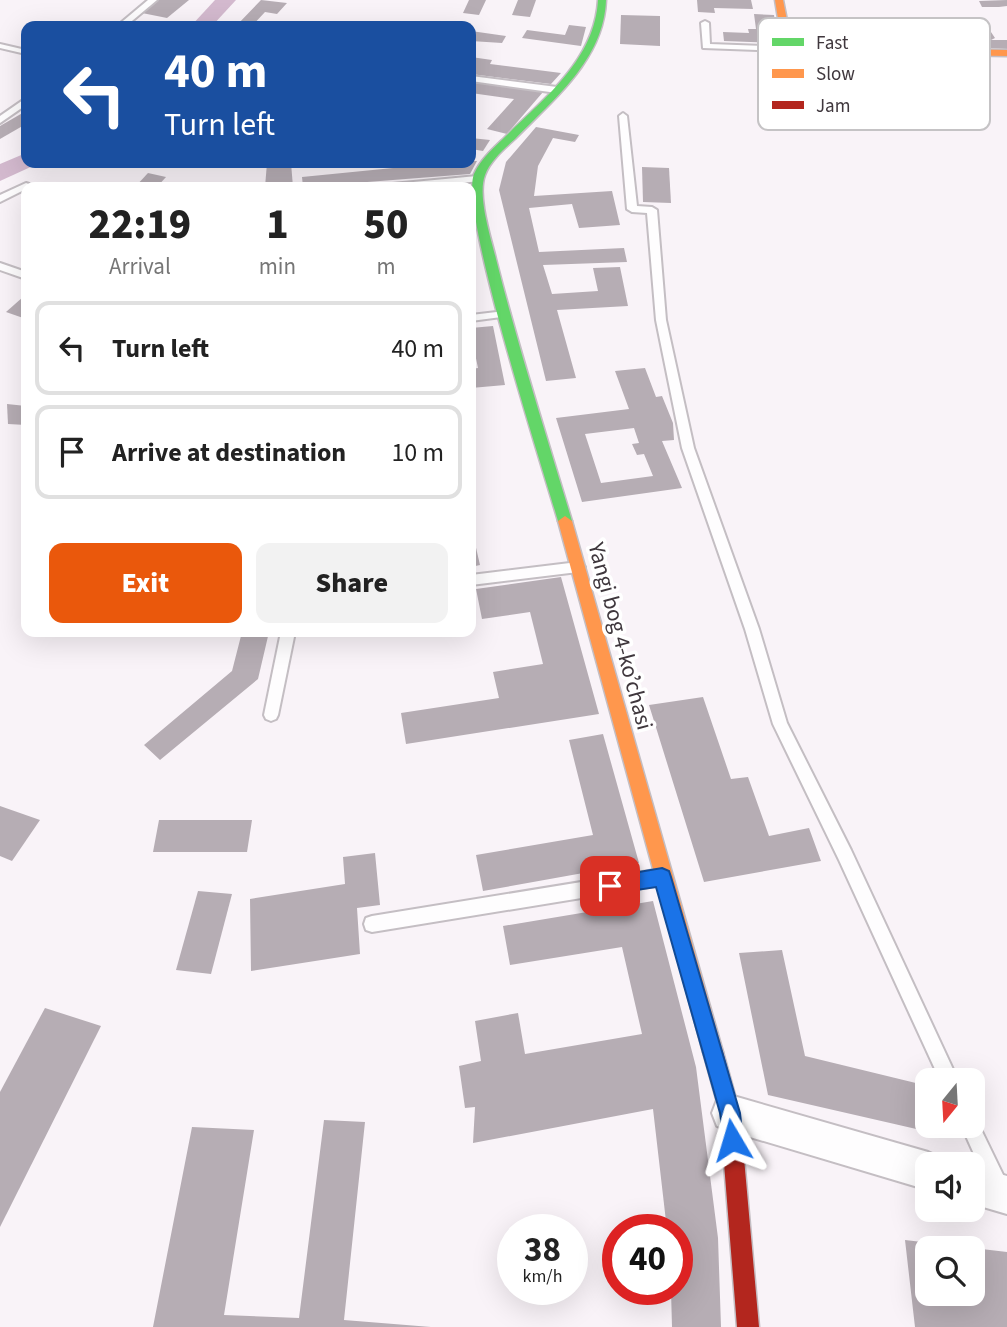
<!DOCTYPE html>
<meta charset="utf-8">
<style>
:root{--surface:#fff;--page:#f2f2f2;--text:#222;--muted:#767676;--line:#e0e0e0;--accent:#ea580c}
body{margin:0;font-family:"Source Sans 3",sans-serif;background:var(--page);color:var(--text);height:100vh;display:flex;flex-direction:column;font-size:26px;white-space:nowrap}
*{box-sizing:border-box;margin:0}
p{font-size:23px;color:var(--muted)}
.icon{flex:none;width:38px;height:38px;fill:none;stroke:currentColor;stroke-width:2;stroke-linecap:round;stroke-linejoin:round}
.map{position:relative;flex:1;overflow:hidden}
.details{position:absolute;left:21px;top:182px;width:455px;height:455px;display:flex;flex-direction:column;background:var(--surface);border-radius:14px;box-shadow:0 7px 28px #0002}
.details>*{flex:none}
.banner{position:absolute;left:21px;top:21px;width:455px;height:147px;border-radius:14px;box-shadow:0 7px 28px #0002;background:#1a4fa0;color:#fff;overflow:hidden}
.needle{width:46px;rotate:198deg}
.tools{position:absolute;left:915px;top:1068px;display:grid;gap:14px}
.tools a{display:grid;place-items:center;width:70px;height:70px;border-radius:14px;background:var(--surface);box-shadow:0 7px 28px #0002;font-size:35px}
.speed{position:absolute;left:497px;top:1214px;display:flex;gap:14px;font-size:35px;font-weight:700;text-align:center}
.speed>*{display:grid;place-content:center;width:91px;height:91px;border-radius:50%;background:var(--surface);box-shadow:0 7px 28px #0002;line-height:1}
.speed small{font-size:18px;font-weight:400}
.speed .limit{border:10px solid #d22;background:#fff;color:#111}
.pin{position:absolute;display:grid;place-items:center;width:60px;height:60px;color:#fff;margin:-30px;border-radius:14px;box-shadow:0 4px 10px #0006}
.me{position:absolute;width:77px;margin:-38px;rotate:353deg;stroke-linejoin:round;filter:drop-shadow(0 0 5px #0008)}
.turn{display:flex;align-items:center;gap:24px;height:147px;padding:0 28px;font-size:32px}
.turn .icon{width:91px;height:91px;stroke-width:2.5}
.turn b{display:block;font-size:49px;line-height:60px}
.eta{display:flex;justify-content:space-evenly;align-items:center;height:119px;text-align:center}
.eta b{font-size:42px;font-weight:800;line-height:49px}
.button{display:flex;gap:14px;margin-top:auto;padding:14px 28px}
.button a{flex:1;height:80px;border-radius:14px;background:var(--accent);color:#fff;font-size:28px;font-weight:800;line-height:80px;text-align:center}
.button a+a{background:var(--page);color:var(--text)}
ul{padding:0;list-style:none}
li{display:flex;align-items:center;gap:21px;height:94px;margin:0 14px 10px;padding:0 14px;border:4px solid var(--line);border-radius:14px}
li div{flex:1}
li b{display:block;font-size:26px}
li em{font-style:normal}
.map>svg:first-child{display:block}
</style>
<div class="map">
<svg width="1007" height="1327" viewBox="0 0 1007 1327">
<rect width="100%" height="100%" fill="#f9f3f8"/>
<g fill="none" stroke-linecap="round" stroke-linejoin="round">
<g fill="#d3b9ce" fill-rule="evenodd">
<path d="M 215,0 L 236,0 L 212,26 L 191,26 Z"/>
<path d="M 26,153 L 26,163 L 36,163 L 35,165 L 0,181 L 0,164 Z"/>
</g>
</g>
<g fill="#b6adb4" fill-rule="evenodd">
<path d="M 158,0 L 189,0 L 167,18 L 142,13 Z"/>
<path d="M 261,0 L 287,3 L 277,14 L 265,12 L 252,26 L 236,26 Z"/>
<path d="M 469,0 L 486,0 L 479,15 L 463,13 Z"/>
<path d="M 518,0 L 536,0 L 530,17 L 512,15 Z"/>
<path d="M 697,0 L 751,0 L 753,9 L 714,8 L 715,13 L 698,12 Z"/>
<path d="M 1007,0 L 1007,6 L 999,7 L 982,7 L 979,1 Z"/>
<path d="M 754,14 L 774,15 L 778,43 L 724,41 L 723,32 L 749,33 L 748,29 L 756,29 Z"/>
<path d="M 621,15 L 660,16 L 660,46 L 620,44 Z"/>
<path d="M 962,19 L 983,20 L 995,38 L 991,40 L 1007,40 L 1007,49 L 916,43 L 909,21 L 964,24 Z"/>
<path d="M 569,25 L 586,27 L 581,46 L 522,38 L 527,30 L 565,35 Z"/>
<path d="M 471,31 L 506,36 L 502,43 L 471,41 Z"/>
<path d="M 471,57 L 492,60 L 490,64 L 561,73 L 551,84 L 471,74 Z"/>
<path d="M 476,83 L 543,92 L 507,134 L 487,129 L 514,99 L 471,93 Z"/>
<path d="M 26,111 L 26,124 L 0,139 L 0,126 Z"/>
<path d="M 536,127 L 579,135 L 575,142 L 553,138 L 538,166 L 534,196 L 612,191 L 620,225 L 579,228 L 572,204 L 529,208 L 539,252 L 624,248 L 627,262 L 543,265 L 552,294 L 598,291 L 593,268 L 620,267 L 628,306 L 557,310 L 576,378 L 546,381 L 499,190 L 506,162 Z"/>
<path d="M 471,138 L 490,140 L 483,151 L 471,149 Z"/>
<path d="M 471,161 L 477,161 L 470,174 L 303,187 L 302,177 L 393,168 L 392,163 Z"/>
<path d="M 267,163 L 291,163 L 293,187 L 265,187 Z"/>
<path d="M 642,167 L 669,168 L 671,203 L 643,202 Z"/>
<path d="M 148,173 L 166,177 L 157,187 L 135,187 Z"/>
<path d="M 23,297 L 26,298 L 26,319 L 6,312 Z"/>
<path d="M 493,326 L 505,385 L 471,388 L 471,369 L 478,368 L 473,344 L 471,344 L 471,328 Z"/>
<path d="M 645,368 L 656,397 L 662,396 L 673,423 L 674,440 L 662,441 L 682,488 L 582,502 L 556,418 L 629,409 L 615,371 ZM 634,428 L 639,443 L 632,444 L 637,455 L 644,454 L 653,476 L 601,483 L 585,434 Z"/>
<path d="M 7,404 L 26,406 L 26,425 L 8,424 Z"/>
<path d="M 474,539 L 480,565 L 471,567 L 471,540 Z"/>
<path d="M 561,577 L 599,714 L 406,744 L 401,713 L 499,698 L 493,672 L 543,664 L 530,612 L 482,619 L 476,589 Z"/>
<path d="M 242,632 L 269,632 L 258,679 L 160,760 L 144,745 L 232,671 Z"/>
<path d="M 703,697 L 731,779 L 748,777 L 769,836 L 809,828 L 821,861 L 704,882 L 649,705 Z"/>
<path d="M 603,734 L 639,863 L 483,891 L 476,855 L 593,835 L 569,740 Z"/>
<path d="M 0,806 L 40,820 L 12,861 L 0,856 Z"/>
<path d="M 159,820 L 252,820 L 247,852 L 153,852 Z"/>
<path d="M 375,853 L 380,905 L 357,908 L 360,954 L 251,971 L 250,899 L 345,884 L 343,857 Z"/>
<path d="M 198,891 L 232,894 L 211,974 L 176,970 Z"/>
<path d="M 653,901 L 696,1067 L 718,1238 L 721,1327 L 672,1327 L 671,1290 L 677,1290 L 677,1230 L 667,1230 L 653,1109 L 473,1143 L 475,1107 L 465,1108 L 459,1066 L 481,1061 L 475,1021 L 518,1013 L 525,1054 L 642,1034 L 622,947 L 510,965 L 503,926 Z"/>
<path d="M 782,950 L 805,1056 L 924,1085 L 925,1131 L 768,1095 L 739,953 Z"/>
<path d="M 45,1008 L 101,1026 L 0,1227 L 0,1092 Z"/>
<path d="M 324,1120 L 365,1122 L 344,1320 L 431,1327 L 153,1327 L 192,1127 L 254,1130 L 224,1315 L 299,1318 Z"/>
<path d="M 905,1240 L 956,1246 L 928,1248 L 928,1293 L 973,1293 L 973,1248 L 1007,1252 L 1007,1327 L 915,1327 Z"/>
</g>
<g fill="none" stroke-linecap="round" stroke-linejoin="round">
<g stroke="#c4bec3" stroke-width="4">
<g id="lane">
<path d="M 148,0 L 157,0 L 126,26 L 117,26 Z"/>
<path d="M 705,21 L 709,23 L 710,44 L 788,47 L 792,49 L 788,51 L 703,48 L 701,23 Z"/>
<path d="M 0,44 L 26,50 L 26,54 L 0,48 Z"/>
<path d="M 471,76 L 557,87 L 561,90 L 557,93 L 471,81 Z"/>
<path d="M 26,98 L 26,105 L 0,123 L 0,116 Z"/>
<path d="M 623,113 L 627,116 L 637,206 L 652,207 L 657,210 L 666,320 L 694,448 L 759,629 L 787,723 L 851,850 L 958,1080 L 940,1080 L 839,860 L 773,724 L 745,629 L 682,448 L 656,320 L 647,213 L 632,212 L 627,209 L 619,116 Z"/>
<path d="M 477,176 L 480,177 L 480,181 L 420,187 L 387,187 L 392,184 Z"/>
<path d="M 26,183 L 29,184 L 30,187 L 0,202 L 0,195 Z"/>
<path d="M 0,263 L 26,272 L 26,279 L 0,270 Z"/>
<path d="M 505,311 L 510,314 L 509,316 L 471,321 L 471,315 Z"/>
<path d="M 578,562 L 585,567 L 578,572 L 471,585 L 471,575 Z"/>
<path d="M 281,632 L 295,632 L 278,715 L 276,719 L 271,721 L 266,719 L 264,715 Z"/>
<path d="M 661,869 L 667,872 L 669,877 L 667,882 L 661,885 L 372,932 L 366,930 L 364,924 L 366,918 L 372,916 Z"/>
<path d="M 973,1117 L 976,1119 L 1007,1183 L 1006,1194 L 999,1196 L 992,1194 L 961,1125 L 973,1125 Z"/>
</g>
</g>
<g stroke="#c4bec3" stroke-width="4">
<g id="street">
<path d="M 730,1095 L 928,1152 L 941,1158 L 944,1164 L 928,1164 L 928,1190 L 730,1131 L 717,1126 L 712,1113 L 717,1100 Z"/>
<path d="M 973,1166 L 1007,1176 L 1007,1214 L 973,1204 Z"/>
</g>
</g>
<g stroke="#c4bec3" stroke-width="3">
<path id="fast" d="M 598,0 L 606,0 C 604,59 554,99 515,139 C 504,149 490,161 485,175 C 477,196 491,238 496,259 C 518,347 546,434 572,521 L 565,526 L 558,521 C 543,469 459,210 474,174 C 481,158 496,146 508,134 C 547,96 595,58 598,0 Z"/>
</g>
<g stroke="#c4bec3" stroke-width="3">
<g id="slow">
<path d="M 775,0 L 783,0 L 792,46 L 1007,50 L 1007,56 L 788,52 L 783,49 Z"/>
<path d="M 565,516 L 572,521 L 723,1052 L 720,1059 L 713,1062 L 706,1059 L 703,1052 L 558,521 Z"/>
</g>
</g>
<g stroke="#c4bec3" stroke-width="3">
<path id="jam" d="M 713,1042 L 720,1045 L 723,1052 L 740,1113 L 759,1327 L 737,1327 L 720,1113 L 703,1052 L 706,1045 Z"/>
</g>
<use href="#lane" fill="#fefdfe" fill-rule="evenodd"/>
<use href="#street" fill="#fefdfe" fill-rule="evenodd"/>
<use href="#fast" fill="#63d668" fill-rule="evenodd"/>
<use href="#slow" fill="#ff974d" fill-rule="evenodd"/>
<use href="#jam" fill="#b3261e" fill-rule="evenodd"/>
</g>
<path fill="#1a73e8" stroke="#114b97" stroke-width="2" d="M 662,868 L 669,871 L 671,877 L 740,1113 L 743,1140 L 740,1147 L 732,1150 L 725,1147 L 720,1113 L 656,887 L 610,894 L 603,892 L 601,886 L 603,879 L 610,877 Z"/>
<g text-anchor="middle" stroke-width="7" stroke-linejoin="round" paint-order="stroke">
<g font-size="23" fill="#3f373d" stroke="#fff">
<text transform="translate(621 636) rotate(75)" y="8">Yangi bog 4-koʼchasi</text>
</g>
</g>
<rect x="758" y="18" width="232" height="112" rx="10" fill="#fff" stroke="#c5c3c5" stroke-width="2"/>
<rect x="772" y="38" width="32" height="8" fill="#63d668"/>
<rect x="772" y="69" width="32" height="9" fill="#ff974d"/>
<rect x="772" y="101" width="32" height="8" fill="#b3261e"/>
<g font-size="19" fill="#3f373d">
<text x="816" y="49">Fast</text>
<text x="816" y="80">Slow</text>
<text x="816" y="112">Jam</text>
</g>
</svg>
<div class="tools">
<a><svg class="needle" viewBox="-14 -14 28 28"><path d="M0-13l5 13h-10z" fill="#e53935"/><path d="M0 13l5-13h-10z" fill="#767676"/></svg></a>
<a><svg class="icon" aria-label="sound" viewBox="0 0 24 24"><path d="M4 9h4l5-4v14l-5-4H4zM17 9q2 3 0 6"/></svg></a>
<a><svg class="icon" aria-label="search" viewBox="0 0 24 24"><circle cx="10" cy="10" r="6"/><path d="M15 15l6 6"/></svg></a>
</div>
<div class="speed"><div>38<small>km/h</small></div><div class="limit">40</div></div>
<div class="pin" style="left:610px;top:886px;background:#d93025"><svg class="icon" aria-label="arrive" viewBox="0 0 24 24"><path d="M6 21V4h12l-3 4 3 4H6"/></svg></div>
<svg class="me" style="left:732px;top:1140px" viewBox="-20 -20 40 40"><path d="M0-17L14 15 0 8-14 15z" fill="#1a73e8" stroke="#fff" stroke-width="4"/></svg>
<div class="banner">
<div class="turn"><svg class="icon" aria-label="left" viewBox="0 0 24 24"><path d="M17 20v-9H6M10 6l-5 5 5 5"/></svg><div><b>40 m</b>Turn left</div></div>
</div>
<section class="details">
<div class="eta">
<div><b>22:19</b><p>Arrival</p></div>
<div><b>1</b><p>min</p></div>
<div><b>50</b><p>m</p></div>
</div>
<ul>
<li><svg class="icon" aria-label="left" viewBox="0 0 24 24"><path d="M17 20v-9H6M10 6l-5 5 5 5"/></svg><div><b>Turn left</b></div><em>40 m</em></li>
<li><svg class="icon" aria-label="arrive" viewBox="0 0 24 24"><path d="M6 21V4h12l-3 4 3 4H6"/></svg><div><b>Arrive at destination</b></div><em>10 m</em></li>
</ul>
<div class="button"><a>Exit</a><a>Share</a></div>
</section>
</div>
